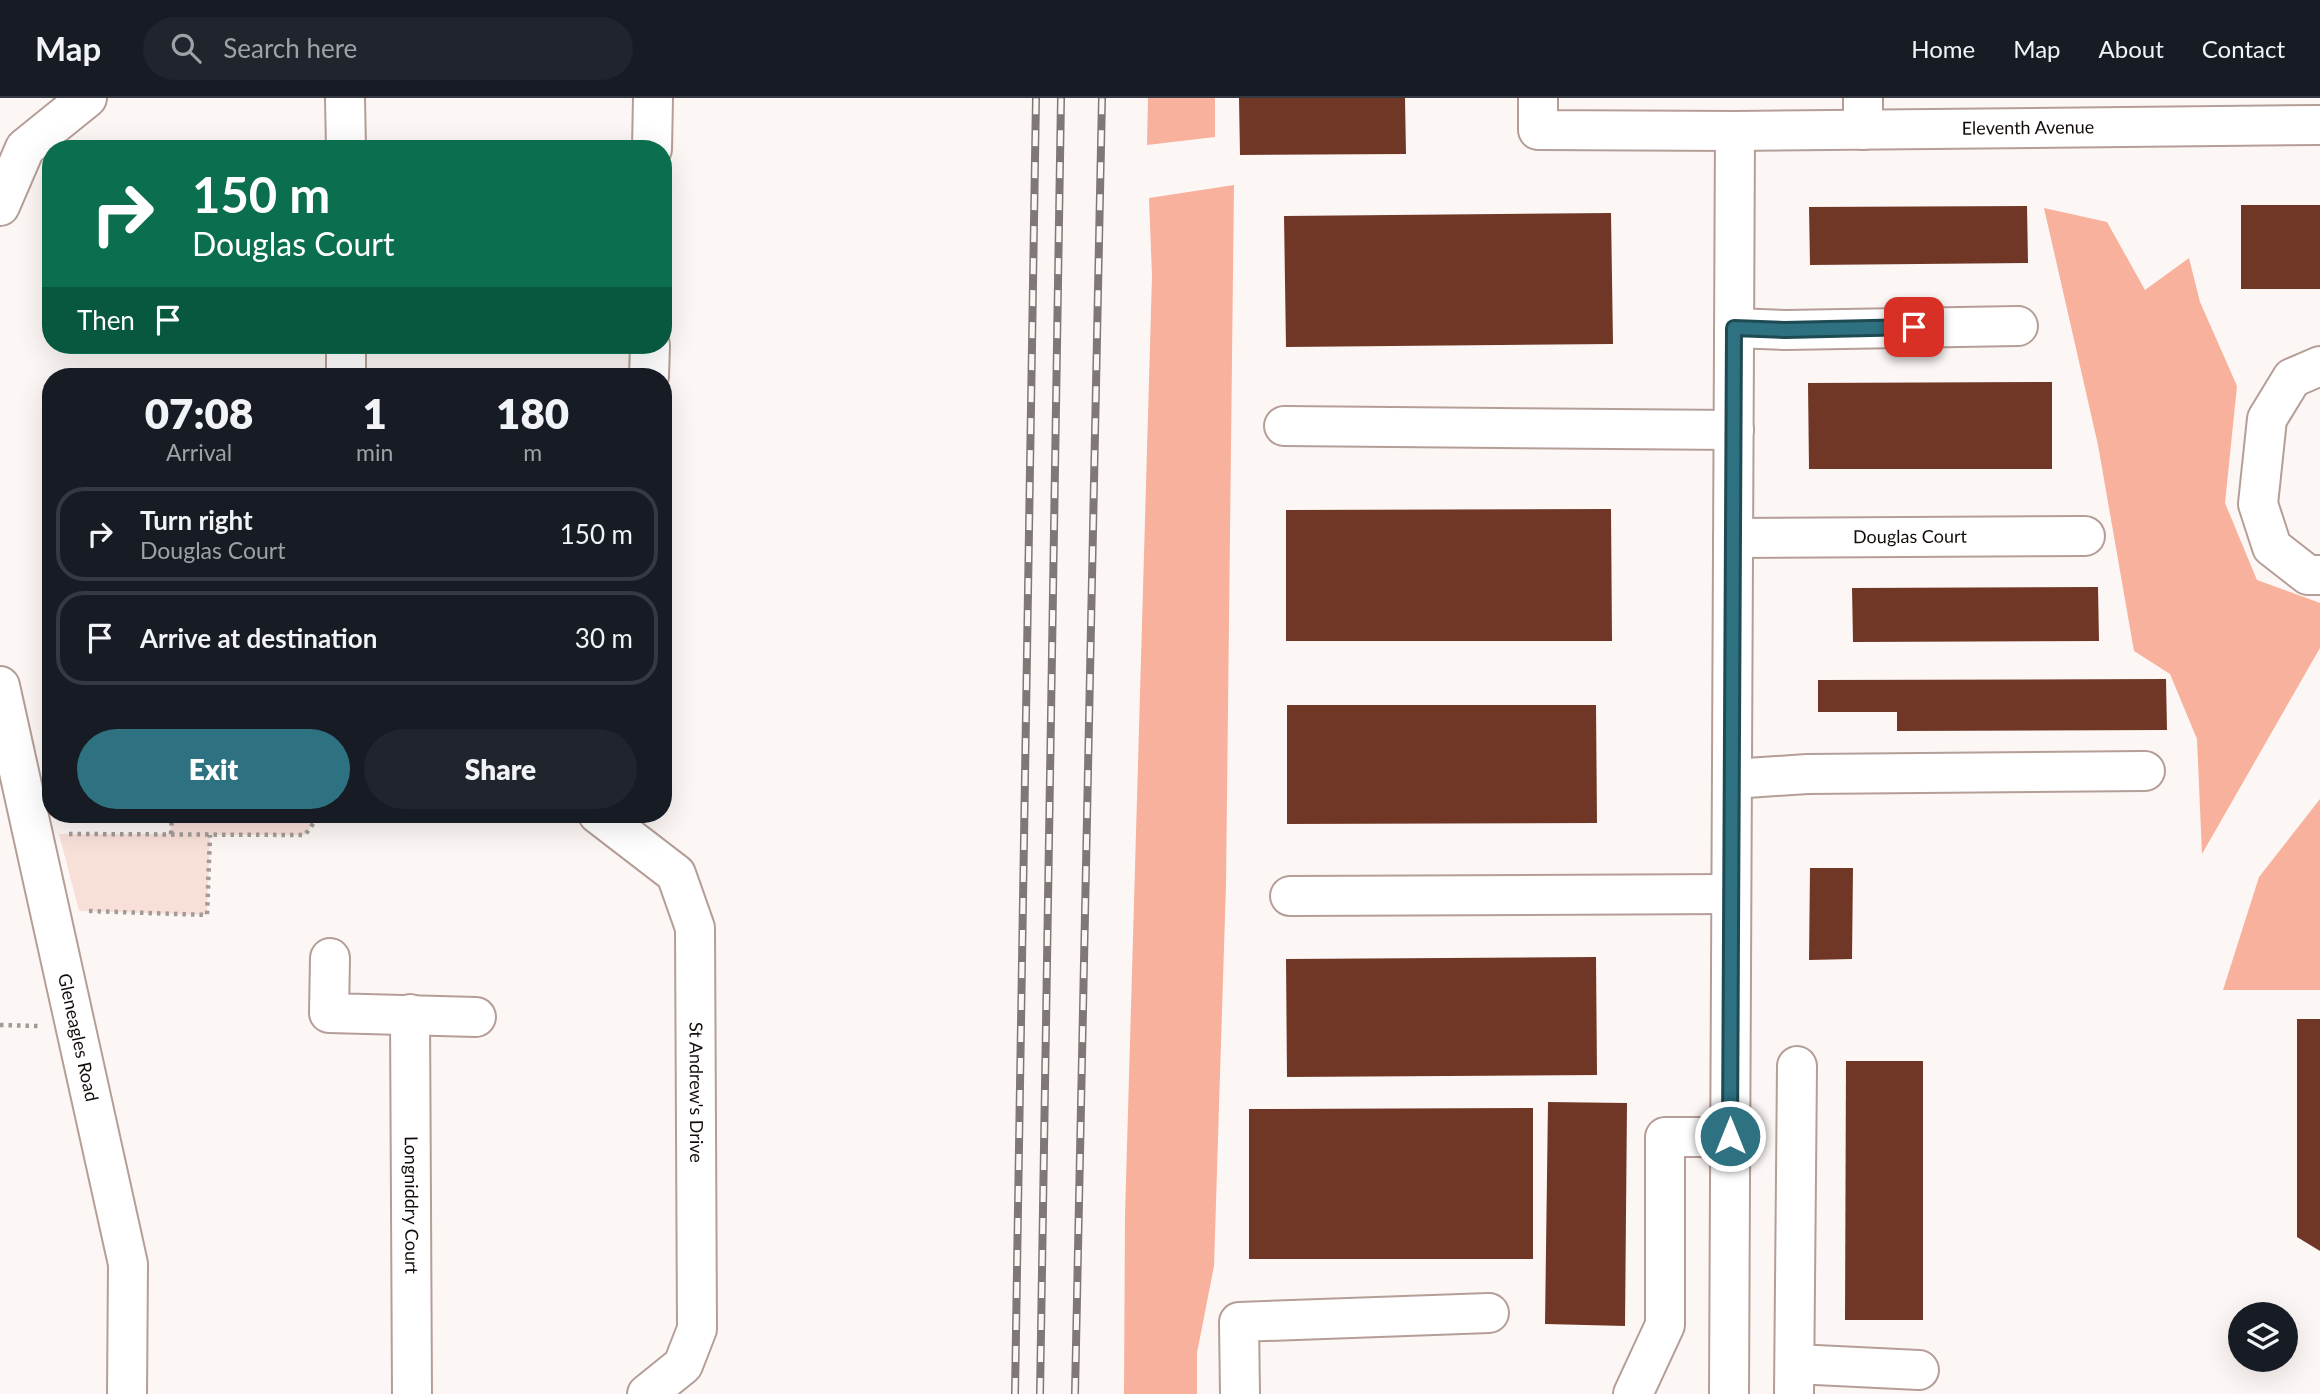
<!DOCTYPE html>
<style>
:root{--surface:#171b24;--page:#20242c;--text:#f1f3f6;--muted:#9ea1a6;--line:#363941;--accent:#2e7282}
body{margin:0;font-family:Lato,sans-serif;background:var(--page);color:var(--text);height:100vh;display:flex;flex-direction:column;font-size:26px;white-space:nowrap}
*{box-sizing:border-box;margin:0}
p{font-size:23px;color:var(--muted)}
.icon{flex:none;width:38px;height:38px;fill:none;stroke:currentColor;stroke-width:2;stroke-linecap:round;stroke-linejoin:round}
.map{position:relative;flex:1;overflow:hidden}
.drawer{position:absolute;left:42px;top:270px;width:630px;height:455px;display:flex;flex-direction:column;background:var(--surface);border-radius:28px;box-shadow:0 7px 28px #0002}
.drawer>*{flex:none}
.top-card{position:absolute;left:42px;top:42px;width:630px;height:214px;border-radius:28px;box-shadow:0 7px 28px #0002;background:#0b6e4f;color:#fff;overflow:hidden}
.buttons{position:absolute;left:2228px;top:1204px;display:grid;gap:14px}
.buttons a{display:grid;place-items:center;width:70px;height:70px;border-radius:50%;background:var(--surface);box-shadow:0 7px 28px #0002;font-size:35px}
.pin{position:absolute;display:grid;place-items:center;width:60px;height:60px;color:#fff;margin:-30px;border-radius:14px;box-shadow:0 4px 10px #0006}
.me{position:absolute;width:77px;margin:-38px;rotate:0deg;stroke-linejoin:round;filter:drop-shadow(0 0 5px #0008)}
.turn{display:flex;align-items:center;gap:24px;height:147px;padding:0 35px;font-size:32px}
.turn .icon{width:91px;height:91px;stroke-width:2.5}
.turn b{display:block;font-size:49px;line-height:60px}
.then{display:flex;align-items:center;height:66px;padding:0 35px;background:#0003;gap:14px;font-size:26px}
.eta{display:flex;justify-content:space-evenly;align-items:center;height:119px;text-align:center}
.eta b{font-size:42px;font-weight:800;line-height:49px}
.primary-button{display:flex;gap:14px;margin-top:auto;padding:14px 35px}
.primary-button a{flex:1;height:80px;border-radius:42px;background:var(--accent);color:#fff;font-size:28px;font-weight:800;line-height:80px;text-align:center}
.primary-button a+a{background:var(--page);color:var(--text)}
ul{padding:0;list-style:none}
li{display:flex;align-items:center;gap:21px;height:94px;margin:0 14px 10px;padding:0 21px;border:4px solid var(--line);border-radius:28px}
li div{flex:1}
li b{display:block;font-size:26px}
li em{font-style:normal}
header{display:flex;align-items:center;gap:42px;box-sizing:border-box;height:98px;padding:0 35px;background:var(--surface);border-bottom:2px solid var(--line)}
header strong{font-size:33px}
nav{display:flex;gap:38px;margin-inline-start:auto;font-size:24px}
.search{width:490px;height:63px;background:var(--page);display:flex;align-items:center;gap:18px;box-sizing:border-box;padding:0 24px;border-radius:38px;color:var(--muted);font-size:26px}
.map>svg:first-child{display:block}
</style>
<header>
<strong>Map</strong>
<div class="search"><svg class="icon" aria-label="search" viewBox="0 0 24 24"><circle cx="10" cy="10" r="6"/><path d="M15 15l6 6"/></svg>Search here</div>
<nav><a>Home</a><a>Map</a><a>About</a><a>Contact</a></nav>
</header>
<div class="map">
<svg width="2320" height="1296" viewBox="0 0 2320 1296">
<rect width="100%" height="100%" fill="#fcf7f5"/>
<path fill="#f8dfd8" d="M 172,716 L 320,716 L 305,737 L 210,737 L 207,817 L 79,813 L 59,736 L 170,736 Z"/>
<g fill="#f7b19d">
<path d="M 1148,0 L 1215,0 L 1215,39 L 1147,47 Z"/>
<path d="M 1234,87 L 1226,786 L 1214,1168 L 1197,1255 L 1197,1296 L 1124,1296 L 1125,1118 L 1152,178 L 1149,100 Z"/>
<path d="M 2044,110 L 2107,124 L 2145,192 L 2189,160 L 2200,204 L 2237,288 L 2225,405 L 2257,482 L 2320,505 L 2320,550 L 2202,756 L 2197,641 L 2170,576 L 2134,553 L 2098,347 Z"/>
<path d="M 2320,701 L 2320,892 L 2223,892 L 2259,779 Z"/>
</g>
<g fill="#713726">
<path d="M 1239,0 L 1405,0 L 1406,56 L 1240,57 Z"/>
<rect x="2241" y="107" width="79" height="84"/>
<path d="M 2027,108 L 2028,165 L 1810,167 L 1809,109 Z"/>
<path d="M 1611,115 L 1613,246 L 1286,249 L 1284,118 Z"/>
<path d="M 2052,284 L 2052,371 L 1809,371 L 1808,285 Z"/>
<path d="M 1611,411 L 1612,543 L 1286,543 L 1286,412 Z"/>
<path d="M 2098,489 L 2099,543 L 1853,544 L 1852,490 Z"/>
<path d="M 2166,581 L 2167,632 L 1897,633 L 1897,614 L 1818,614 L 1818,582 Z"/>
<path d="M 1287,607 L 1596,607 L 1597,725 L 1287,726 Z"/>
<path d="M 1810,770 L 1853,770 L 1852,861 L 1809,862 Z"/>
<path d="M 1596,859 L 1597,977 L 1287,979 L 1286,861 Z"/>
<path d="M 2297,921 L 2320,921 L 2320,1153 L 2297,1139 Z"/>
<path d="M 1846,963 L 1923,963 L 1923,1222 L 1845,1222 Z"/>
<path d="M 1548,1004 L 1627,1005 L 1625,1228 L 1545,1226 Z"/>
<path d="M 1533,1010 L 1533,1161 L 1249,1161 L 1249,1011 Z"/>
</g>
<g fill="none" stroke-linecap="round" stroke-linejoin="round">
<g stroke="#b59e97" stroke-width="42">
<g id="minor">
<path d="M 345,0 L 346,51"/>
<path id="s1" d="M 1538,0 L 1538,32 L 1735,33 L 2320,27"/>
<path d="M 1863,0 L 1863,32"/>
<path d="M 652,51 L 653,0"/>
<path d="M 0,108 L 25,50 L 87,0"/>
<path d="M 1734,230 L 1785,232 L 2018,228"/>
<path d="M 346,247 L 346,278"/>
<path d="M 2320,268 L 2292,280 L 2267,321 L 2258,406 L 2272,449 L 2308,477 L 2320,477"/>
<path d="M 649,278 L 650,247"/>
<path d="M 1284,328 L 1734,332"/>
<path id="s2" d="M 1733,440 L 2085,438"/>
<path id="s3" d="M 0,588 L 128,1166 L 127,1296"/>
<path d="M 1732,681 L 1807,676 L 2145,673"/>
<path id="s4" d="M 598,716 L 676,776 L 695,830 L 697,1231 L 683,1267 L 647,1296"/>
<path d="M 1290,798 L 1731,796"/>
<path d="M 330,860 L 329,915 L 476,919"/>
<path id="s5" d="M 410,916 L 412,1296"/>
<path d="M 1795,1266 L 1919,1272"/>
<path d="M 1240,1296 L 1239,1224 L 1489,1215"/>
<path d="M 1633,1296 L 1665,1227 L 1665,1039 L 1730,1039"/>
<path d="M 1729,1296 L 1735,33"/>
<path d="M 1794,1296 L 1797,968"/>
</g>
</g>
<g stroke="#a19b98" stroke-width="4.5" stroke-dasharray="3.5 5" stroke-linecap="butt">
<path d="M 69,736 L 305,737 L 320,716"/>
<path d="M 171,736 L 172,716"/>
<path d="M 89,813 L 207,817 L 210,737"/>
<path d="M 0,927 L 38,928"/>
</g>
<use href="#minor" stroke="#fff" stroke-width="38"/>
<g stroke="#7f7876" stroke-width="8">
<g id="rail">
<path d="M 1015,1296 L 1036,0"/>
<path d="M 1040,1296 L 1061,0"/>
<path d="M 1075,1296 L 1102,0"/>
</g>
</g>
<use href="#rail" stroke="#fcf7f5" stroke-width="5" stroke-dasharray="16" stroke-linecap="butt"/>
</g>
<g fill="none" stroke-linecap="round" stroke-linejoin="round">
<g stroke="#1e4a54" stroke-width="18">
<path id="route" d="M 1730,1038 L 1734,230 L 1785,232 L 1914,229"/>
</g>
<use href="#route" stroke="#2e7282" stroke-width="12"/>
</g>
<g text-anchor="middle" stroke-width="7" stroke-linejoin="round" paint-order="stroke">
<g font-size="18" fill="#140c09" stroke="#fcf7f5">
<text dy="6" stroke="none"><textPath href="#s1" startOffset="522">Eleventh Avenue</textPath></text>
<text dy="6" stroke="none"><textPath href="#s2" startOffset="177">Douglas Court</textPath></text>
<text dy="6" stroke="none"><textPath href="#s3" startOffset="360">Gleneagles Road</textPath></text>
<text dy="6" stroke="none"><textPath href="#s4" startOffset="320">St Andrew's Drive</textPath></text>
<text dy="6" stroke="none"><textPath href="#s5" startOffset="191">Longniddry Court</textPath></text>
</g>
</g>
</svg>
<div class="buttons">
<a><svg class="icon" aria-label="layers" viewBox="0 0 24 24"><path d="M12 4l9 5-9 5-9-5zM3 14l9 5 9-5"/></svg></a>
</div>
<div class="pin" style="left:1914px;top:229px;background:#d93025"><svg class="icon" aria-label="arrive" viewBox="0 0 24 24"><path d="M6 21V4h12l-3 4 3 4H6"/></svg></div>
<svg class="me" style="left:1730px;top:1038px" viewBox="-20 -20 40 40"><circle r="17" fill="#2e7282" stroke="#fff" stroke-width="3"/><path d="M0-11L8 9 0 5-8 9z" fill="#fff"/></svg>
<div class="top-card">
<div class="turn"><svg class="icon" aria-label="right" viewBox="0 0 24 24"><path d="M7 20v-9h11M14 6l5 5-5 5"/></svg><div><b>150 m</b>Douglas Court</div></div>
<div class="then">Then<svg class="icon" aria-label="arrive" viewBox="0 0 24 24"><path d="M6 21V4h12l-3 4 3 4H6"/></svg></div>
</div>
<section class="drawer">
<div class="eta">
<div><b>07:08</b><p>Arrival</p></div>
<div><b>1</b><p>min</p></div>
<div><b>180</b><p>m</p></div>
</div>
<ul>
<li><svg class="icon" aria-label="right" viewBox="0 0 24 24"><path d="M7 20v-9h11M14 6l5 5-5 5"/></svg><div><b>Turn right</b><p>Douglas Court</p></div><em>150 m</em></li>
<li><svg class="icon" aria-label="arrive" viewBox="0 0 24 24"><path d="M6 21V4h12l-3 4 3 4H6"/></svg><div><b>Arrive at destination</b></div><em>30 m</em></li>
</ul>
<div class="primary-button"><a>Exit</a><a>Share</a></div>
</section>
</div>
